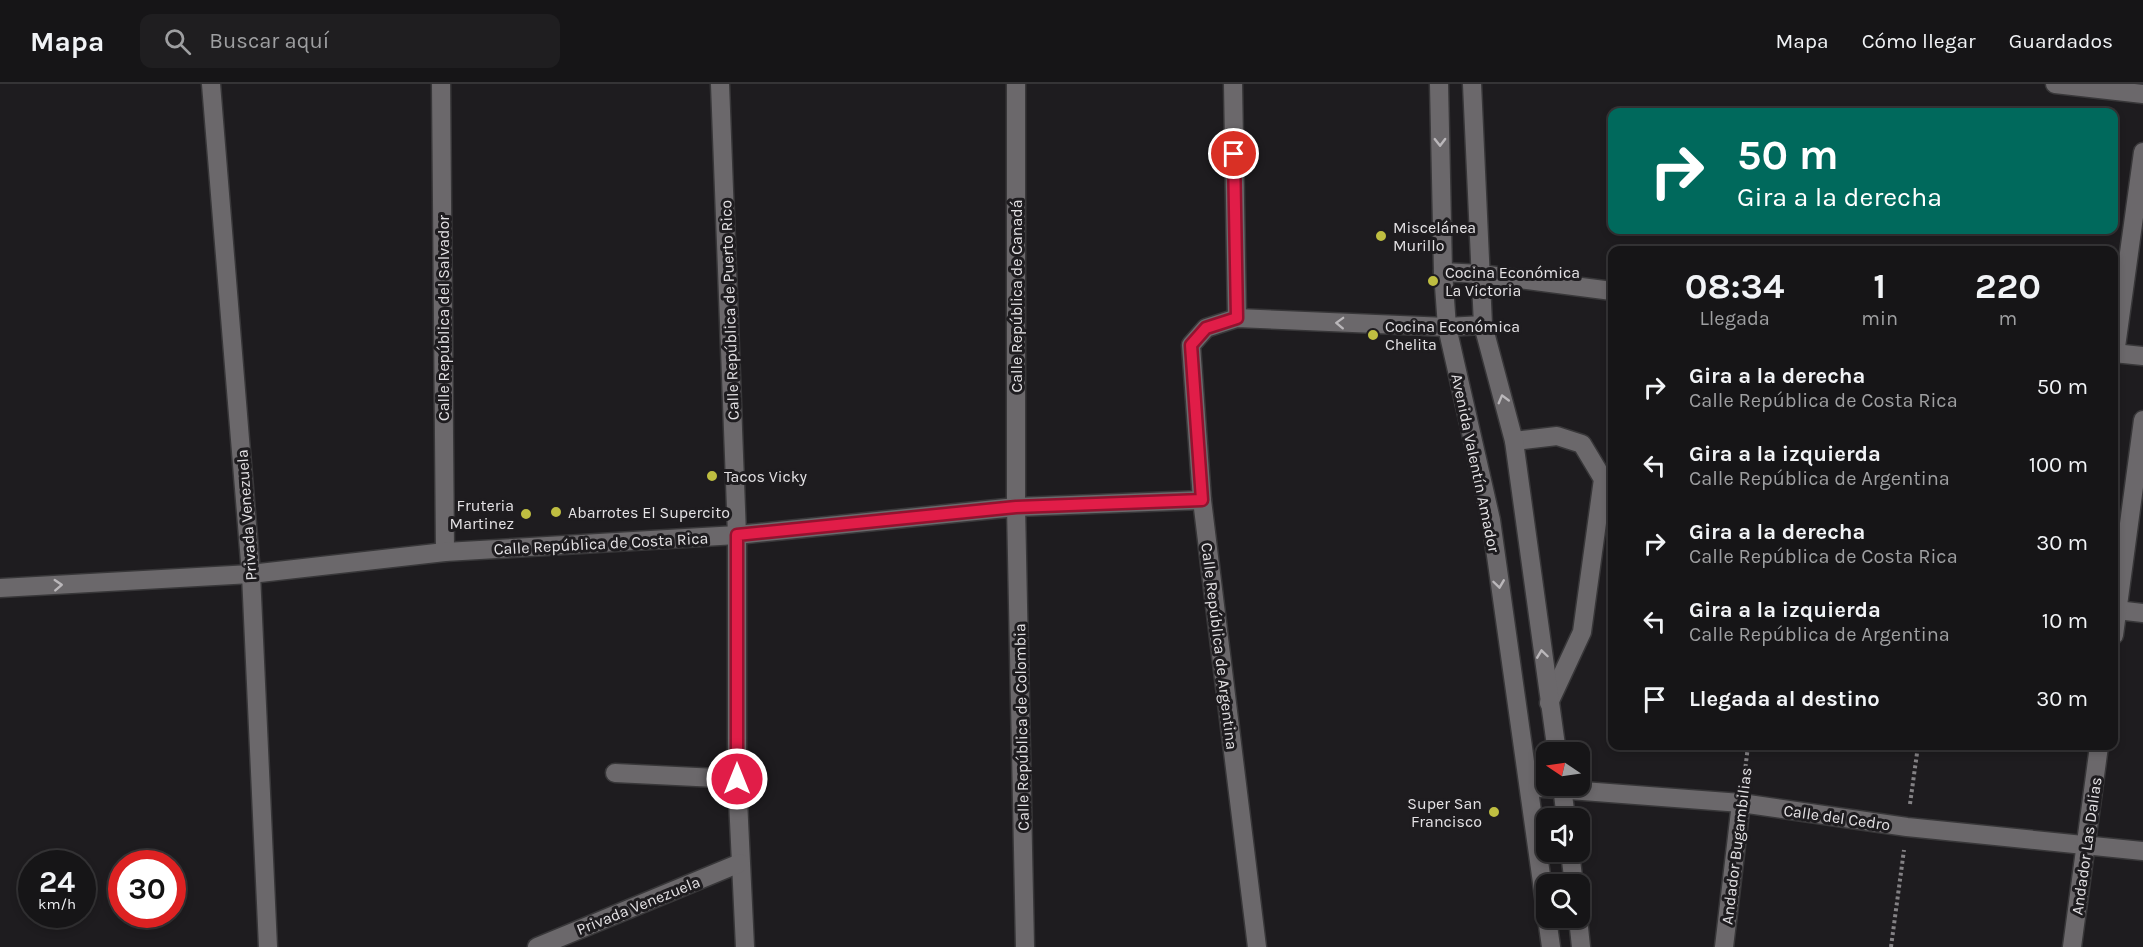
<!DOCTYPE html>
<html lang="es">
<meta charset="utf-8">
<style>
:root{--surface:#161517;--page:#1f1e20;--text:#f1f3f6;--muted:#9e9fa1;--line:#353436}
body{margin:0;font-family:Karla,sans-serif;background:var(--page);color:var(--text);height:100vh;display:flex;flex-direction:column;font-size:22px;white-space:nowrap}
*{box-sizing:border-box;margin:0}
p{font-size:20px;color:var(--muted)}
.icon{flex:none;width:33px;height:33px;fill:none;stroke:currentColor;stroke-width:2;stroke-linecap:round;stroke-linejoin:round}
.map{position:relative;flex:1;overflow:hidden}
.panel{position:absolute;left:1608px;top:162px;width:510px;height:504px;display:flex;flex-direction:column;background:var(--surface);border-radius:12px;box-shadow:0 3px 9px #0003,0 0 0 2px var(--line)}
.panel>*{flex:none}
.banner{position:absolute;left:1608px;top:24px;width:510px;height:126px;border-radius:12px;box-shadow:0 3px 9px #0003,0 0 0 2px var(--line);background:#00695c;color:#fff;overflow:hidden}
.needle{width:39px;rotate:283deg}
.fabs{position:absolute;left:1536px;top:658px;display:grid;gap:12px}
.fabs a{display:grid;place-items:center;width:54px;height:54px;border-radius:12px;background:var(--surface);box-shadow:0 3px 9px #0003,0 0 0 2px var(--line);font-size:30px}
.speed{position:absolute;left:18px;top:766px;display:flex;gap:12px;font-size:30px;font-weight:700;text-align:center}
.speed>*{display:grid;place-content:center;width:78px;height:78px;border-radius:50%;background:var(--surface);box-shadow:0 3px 9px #0003,0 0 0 2px var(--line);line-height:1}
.speed small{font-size:15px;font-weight:400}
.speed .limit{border:9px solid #d22;background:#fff;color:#111}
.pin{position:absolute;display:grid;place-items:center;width:51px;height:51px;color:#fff;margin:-26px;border:3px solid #fff;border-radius:50%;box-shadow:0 2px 6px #0007}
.me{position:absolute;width:66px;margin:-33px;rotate:0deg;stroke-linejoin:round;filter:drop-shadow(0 0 4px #0008)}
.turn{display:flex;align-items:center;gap:21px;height:126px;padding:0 30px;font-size:27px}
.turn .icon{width:78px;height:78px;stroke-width:2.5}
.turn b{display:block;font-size:42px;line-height:51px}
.eta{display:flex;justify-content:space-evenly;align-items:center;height:102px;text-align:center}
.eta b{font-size:36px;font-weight:700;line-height:42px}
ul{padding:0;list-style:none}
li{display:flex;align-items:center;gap:18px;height:78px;padding:0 30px}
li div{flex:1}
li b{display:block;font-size:22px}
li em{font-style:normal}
header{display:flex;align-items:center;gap:36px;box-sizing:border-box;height:84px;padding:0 30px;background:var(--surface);border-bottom:2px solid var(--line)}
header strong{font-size:28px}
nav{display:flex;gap:33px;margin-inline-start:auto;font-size:21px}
.search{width:420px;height:54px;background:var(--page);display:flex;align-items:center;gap:15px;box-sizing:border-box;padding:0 21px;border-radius:12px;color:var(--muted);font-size:22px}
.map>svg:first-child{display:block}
</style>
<header>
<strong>Mapa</strong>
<div class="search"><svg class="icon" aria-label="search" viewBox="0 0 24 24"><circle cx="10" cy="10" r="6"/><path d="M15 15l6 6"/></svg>Buscar aquí</div>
<nav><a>Mapa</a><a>Cómo llegar</a><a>Guardados</a></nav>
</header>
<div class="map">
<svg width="2143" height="863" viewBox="0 0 2143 863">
<rect width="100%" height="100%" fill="#1e1c1f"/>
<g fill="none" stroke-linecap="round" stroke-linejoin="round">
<g stroke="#383739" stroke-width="21">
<g id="street">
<path d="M 211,0 L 251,490 L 268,863"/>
<path d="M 441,0 L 445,468"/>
<path d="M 720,0 L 737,451 L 737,695 L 745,863"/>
<path d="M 1016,0 L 1016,423 L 1025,863"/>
<path d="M 1233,0 L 1237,234"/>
<path d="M 2055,0 L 2143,10"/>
<path d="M 2115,270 L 2143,68"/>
<path d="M 1514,357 L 1557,352 L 1582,360 L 1603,395 L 1582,548 L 1549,619"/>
<path d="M 0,504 L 251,490 L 445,468 L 737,451 L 1016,423 L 1202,416"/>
<path d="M 2117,526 L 2143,529"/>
<path d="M 2114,551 L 2143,336"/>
<path d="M 615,689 L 737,695"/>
<path d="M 1530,703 L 1741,719 L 1907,743 L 2143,767"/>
<path d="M 537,863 L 740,779"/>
<path d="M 1257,863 L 1202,416 L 1191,261 L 1206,244 L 1237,234 L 1447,243 L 1483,241"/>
<path d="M 1724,863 L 1741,719"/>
<path d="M 2072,863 L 2099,662"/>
</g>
</g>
<g stroke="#383739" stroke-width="21">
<g id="secondary">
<path d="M 1439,0 L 1443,188 L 1447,243 L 1491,436 L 1546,827"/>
<path d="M 1472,0 L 1483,241 L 1514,357 L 1557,669"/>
<path d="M 1443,188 L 1480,190 L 1612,207"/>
<path d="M 2114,269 L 2143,272"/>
<path d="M 1562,702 L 1566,735"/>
<path d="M 1570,768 L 1574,801"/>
<path d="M 1547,834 L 1551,863"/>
<path d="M 1578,834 L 1581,863"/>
</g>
</g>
<g stroke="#848285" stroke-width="4" stroke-dasharray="3 3" stroke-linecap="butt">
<path d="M 1744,695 L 1748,662"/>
<path d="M 1910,720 L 1918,662"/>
<path d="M 1891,863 L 1904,766"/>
</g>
<use href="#street" stroke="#6b686b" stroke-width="18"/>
<use href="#secondary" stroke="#6b686b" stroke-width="18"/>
</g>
<defs><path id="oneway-chevron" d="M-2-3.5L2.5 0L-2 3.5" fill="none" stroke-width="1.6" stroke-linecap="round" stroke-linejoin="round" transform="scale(1.5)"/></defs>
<g stroke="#bab7ba">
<use href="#oneway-chevron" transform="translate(1440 58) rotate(89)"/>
<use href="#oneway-chevron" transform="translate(1340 239) rotate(-178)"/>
<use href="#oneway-chevron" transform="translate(1503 315) rotate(-105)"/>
<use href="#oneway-chevron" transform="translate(1499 500) rotate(82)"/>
<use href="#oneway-chevron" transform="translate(58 501) rotate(-3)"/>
<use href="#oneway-chevron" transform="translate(1542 570) rotate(-98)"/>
</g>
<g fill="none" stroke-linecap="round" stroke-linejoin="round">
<g stroke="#92132f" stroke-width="15">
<path id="route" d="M 737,695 L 737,451 L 1016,423 L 1202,416 L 1191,261 L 1206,244 L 1237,234 L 1234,70"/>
</g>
<use href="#route" stroke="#e11d48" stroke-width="10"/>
</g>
<g fill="#bfbe41" stroke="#1e1c1f" stroke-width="2">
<circle cx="1381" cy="152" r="6"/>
<circle cx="1433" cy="197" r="6"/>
<circle cx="1373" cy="251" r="6"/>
<circle cx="712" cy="392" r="6"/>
<circle cx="556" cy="428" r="6"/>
<circle cx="526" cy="430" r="6"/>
<circle cx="1494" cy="728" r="6"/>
</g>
<g text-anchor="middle" stroke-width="6" stroke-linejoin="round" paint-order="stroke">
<g font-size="16" fill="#e4e2e5" stroke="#1e1c1f" text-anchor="start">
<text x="1393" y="149">Miscelánea<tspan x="1393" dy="18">Murillo</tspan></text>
<text x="1445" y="194">Cocina Económica<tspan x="1445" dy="18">La Victoria</tspan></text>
<text x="1385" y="248">Cocina Económica<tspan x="1385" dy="18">Chelita</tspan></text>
<text x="724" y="398">Tacos Vicky</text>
<text x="514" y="427" text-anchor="end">Fruteria<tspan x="514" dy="18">Martinez</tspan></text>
<text x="568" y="434">Abarrotes El Supercito</text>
<text x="1482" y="725" text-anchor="end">Super San<tspan x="1482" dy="18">Francisco</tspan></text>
</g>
<g font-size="16" fill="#e4e2e5" stroke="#1e1c1f">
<text transform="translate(1016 212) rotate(-90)" y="6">Calle República de Canadá</text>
<text transform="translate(729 226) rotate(-92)" y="6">Calle República de Puerto Rico</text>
<text transform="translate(443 234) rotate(-90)" y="6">Calle República del Salvador</text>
<text transform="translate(1476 379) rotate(78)" y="6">Avenida Valentín Amador</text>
<text transform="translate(246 431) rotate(-94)" y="6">Privada Venezuela</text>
<text transform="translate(601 459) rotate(-3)" y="6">Calle República de Costa Rica</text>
<text transform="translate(1220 562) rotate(83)" y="6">Calle República de Argentina</text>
<text transform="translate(1021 643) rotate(-91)" y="6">Calle República de Colombia</text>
<text transform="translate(1837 733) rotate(8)" y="6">Calle del Cedro</text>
<text transform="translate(1736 762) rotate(-83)" y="6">Andador Bugambilias</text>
<text transform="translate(2086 762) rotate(-82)" y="6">Andador Las Dalias</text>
<text transform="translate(638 821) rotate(-22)" y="6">Privada Venezuela</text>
</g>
</g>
</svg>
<div class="fabs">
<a><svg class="needle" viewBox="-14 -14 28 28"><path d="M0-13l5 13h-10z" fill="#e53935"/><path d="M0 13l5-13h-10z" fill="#9e9fa1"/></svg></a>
<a><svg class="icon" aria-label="sound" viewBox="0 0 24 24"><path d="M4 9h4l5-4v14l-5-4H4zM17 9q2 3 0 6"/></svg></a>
<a><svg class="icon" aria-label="search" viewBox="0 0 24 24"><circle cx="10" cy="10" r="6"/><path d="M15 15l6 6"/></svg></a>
</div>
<div class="speed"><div>24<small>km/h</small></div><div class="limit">30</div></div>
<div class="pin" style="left:1234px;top:70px;background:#d93025"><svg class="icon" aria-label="arrive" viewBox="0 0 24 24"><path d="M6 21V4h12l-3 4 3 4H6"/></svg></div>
<svg class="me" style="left:737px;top:695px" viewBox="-20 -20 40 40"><circle r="17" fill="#e11d48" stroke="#fff" stroke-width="3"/><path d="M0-11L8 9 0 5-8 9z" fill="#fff"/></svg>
<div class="banner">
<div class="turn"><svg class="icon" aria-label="right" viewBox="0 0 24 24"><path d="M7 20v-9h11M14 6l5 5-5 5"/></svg><div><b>50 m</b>Gira a la derecha</div></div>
</div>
<section class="panel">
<div class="eta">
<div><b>08:34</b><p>Llegada</p></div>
<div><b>1</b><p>min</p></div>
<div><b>220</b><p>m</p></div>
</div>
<ul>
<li><svg class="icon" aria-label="right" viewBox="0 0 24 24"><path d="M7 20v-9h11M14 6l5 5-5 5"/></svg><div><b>Gira a la derecha</b><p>Calle República de Costa Rica</p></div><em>50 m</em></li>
<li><svg class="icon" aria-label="left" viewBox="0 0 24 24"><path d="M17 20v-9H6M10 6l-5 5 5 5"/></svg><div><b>Gira a la izquierda</b><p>Calle República de Argentina</p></div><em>100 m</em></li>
<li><svg class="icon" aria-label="right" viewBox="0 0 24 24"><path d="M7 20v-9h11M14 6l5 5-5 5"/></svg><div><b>Gira a la derecha</b><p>Calle República de Costa Rica</p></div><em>30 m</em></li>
<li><svg class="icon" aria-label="left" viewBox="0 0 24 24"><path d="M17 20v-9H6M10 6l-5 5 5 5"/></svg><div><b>Gira a la izquierda</b><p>Calle República de Argentina</p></div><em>10 m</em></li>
<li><svg class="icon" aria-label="arrive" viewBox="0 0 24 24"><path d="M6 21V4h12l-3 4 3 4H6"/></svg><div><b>Llegada al destino</b></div><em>30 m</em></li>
</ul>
</section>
</div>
